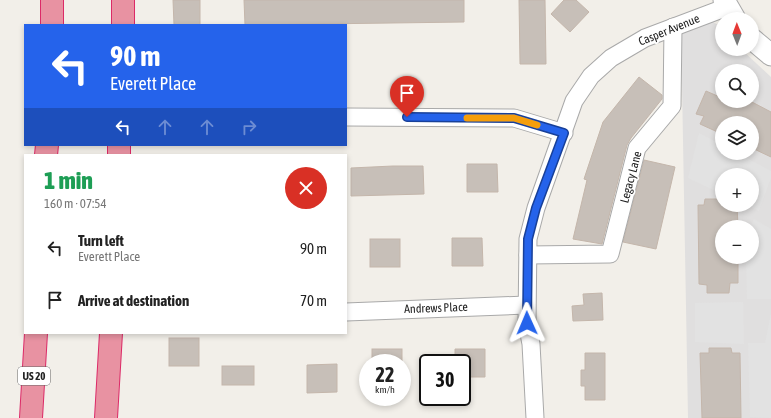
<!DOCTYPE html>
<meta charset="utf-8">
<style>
:root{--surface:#fff;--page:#f2f2f2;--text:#222;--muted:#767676}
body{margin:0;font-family:"Asap Condensed",sans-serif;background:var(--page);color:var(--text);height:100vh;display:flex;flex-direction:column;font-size:15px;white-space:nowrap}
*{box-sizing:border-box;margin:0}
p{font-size:13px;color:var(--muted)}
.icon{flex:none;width:22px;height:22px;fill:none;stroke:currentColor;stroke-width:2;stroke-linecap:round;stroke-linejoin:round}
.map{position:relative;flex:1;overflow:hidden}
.details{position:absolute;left:24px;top:154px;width:323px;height:180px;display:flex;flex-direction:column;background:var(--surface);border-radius:0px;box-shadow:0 2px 6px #0003}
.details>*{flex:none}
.guide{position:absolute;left:24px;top:24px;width:323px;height:122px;border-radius:0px;box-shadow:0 2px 6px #0003;background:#2563eb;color:#fff;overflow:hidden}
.needle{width:26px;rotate:359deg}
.fabs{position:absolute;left:715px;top:12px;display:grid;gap:8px}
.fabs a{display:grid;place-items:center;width:44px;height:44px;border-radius:50%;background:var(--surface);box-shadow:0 2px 6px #0003;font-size:20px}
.speed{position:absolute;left:359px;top:354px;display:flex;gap:8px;font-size:20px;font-weight:700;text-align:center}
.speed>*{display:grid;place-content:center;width:52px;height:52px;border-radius:50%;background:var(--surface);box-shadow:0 2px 6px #0003;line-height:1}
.speed small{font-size:10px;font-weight:400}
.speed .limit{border:2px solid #111;border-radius:6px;background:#fff;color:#111}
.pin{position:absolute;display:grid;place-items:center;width:34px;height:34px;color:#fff;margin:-41px -17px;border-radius:50% 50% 50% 0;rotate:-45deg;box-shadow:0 0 4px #0007}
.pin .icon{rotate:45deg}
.me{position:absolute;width:44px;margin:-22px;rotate:359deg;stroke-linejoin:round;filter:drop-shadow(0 0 3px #0008)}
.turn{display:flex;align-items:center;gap:14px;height:84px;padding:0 20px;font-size:18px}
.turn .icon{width:52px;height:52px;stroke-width:2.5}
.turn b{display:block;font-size:28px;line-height:34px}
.lanes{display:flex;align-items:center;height:38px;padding:0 20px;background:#0003;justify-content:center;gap:20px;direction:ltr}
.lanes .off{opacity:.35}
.round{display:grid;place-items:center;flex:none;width:42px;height:42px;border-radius:21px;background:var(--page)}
.overview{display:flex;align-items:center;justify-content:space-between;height:68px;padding:0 20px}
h1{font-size:24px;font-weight:800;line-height:30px;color:#1e9e55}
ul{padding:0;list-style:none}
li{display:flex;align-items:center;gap:12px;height:52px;padding:0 20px}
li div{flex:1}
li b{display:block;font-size:15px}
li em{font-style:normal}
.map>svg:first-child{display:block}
</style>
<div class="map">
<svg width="771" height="418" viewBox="0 0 771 418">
<rect width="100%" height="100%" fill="#f2efe9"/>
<path fill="#e0dfdf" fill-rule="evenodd" d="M 711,21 L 722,27 L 722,49 L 741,49 L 771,77 L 771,418 L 688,418 L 681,29 ZM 722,71 L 752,71 L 752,101 L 722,101 ZM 722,123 L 752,123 L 752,153 L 722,153 ZM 722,175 L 752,175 L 752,205 L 722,205 ZM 722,227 L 752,227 L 752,257 L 722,257 Z"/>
<g fill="#e2e2e2">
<path d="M 699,133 L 722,145 L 722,153 L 737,153 L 771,171 L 771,178 L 759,211 L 747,205 L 752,205 L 752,175 L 722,175 L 722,194 L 688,178 Z"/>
<path d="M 754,219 L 771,229 L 771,299 L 747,299 L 746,257 L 752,257 L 752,227 L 750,227 Z"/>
<path d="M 743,302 L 744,344 L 695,342 L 695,303 Z"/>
<path d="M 771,313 L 771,418 L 750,417 L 748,343 L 765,343 Z"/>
</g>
<g fill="#c7bfb8" stroke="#c4b6ab">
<path d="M 173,0 L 200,0 L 200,25 L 174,25 Z"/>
<path d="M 244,0 L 464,0 L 464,22 L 245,25 Z"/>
<path d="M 519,0 L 545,0 L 546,64 L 520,64 Z"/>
<path d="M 564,0 L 576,0 L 589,12 L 570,32 L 551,14 Z"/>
<path d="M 639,77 L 662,95 L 662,99 L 631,138 L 627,145 L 602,244 L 573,239 L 587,180 L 584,179 L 603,122 Z"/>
<path d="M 706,91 L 722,98 L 722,101 L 750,101 L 771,112 L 771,157 L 752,148 L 752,123 L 722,123 L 722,134 L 700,124 L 704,116 L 696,114 Z"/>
<path d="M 644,160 L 675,167 L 656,249 L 623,242 Z"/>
<path d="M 467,164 L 497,164 L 498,192 L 467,192 Z"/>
<path d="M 393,166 L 423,166 L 424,194 L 351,196 L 351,168 Z"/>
<path d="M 705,199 L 722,199 L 722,205 L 737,205 L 738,227 L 722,227 L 722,257 L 738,257 L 738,283 L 730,283 L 729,293 L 707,293 L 707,285 L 699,284 L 698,205 L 704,205 Z"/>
<path d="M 452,238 L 482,238 L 483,266 L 452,266 Z"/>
<rect x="370" y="239" width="30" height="28"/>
<path d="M 602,293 L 603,320 L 573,321 L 572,306 L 584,305 L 583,294 Z"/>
<rect x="169" y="338" width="30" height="28"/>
<path d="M 709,348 L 731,348 L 732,353 L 740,353 L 741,418 L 702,418 L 700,353 L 709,353 Z"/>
<rect x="372" y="349" width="30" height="14"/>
<path d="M 455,349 L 485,349 L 485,377 L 462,377 L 462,363 L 455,363 Z"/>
<path d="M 585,353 L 605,353 L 605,400 L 585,400 L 585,386 L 581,386 L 581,370 L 585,370 Z"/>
<path d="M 337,364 L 337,392 L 307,393 L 307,365 Z"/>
<rect x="222" y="366" width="32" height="19"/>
</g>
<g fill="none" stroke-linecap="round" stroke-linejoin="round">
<g stroke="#a9a9a9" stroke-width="19">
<g id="minor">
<path d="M 346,117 L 514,118 L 564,133"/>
<path d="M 528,255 L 610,254 L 637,148 L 672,106 L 673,27"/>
<path d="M 346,312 L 526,305"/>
<path d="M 535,418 L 531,344 L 527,323 L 528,239 L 536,208 L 574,101 L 591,76 L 611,58 L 645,38 L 727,7"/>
</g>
</g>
<g stroke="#a9a9a9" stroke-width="23">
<g id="tertiary">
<path d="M 724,0 L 735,19"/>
<path d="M 752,39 L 771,55"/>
</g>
</g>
<g stroke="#dc2a67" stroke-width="24">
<g id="motorway">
<path d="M 52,25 L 52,0"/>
<path d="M 123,25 L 123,0"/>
<path d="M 46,155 L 47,145"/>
<path d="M 119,155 L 119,145"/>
<path d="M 31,418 L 36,333"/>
<path d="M 106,418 L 111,333"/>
</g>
</g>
<use href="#minor" stroke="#fff" stroke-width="17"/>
<use href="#tertiary" stroke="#fff" stroke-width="21"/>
<use href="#motorway" stroke="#e892a2" stroke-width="22"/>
</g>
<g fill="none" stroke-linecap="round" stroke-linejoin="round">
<g stroke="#184099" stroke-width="10">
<path id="route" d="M 407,117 L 514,118 L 564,133 L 536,208 L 528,239 L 527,323"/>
</g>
<use href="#route" stroke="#2563eb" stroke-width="7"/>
<path stroke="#f59e0b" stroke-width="7" d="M 467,118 L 514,118 L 537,125"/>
</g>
<g text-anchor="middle" stroke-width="3.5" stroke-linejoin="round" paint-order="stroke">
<rect fill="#fff" stroke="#646464" stroke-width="1" x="18" y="367" width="32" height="18" rx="3"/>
<g font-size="11" font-weight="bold" fill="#222">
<text x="34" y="380">US 20</text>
</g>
<g font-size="12" fill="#222" stroke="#fff">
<text transform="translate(669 30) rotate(-22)" y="4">Casper Avenue</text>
<text transform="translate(631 177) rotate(-75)" y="4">Legacy Lane</text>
<text transform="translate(436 308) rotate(-2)" y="4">Andrews Place</text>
</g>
</g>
</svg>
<div class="fabs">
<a><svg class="needle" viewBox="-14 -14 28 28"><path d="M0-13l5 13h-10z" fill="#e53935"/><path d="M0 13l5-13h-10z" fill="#767676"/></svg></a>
<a><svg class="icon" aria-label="search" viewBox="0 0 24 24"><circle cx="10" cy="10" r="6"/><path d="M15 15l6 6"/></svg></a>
<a><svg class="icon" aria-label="layers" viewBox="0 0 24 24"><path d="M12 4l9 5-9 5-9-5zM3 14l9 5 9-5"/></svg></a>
<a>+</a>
<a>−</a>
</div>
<div class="speed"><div>22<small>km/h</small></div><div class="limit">30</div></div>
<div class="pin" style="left:407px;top:117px;background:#d93025"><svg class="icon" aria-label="arrive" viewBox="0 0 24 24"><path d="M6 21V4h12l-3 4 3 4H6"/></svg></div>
<svg class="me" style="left:527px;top:323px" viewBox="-20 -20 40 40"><path d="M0-17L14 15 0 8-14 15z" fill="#2563eb" stroke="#fff" stroke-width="4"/></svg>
<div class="guide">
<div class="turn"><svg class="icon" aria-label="left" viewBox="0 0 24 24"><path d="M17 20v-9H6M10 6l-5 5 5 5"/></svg><div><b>90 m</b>Everett Place</div></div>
<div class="lanes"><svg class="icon" aria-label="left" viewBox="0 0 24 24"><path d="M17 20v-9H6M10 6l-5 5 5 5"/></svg><svg class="icon off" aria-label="ahead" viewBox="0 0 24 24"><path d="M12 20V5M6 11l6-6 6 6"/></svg><svg class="icon off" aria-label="ahead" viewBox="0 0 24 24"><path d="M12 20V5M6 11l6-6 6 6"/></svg><svg class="icon off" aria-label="right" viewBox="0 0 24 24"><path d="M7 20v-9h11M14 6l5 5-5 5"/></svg></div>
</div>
<section class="details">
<div class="overview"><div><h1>1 min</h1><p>160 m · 07:54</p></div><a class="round" style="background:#d93025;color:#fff"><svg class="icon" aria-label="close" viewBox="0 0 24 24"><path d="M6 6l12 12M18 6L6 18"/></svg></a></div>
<ul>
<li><svg class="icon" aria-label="left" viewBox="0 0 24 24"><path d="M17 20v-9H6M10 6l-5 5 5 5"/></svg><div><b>Turn left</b><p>Everett Place</p></div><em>90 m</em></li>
<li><svg class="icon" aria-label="arrive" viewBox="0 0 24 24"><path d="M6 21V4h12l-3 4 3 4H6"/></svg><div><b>Arrive at destination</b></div><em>70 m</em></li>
</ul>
</section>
</div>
